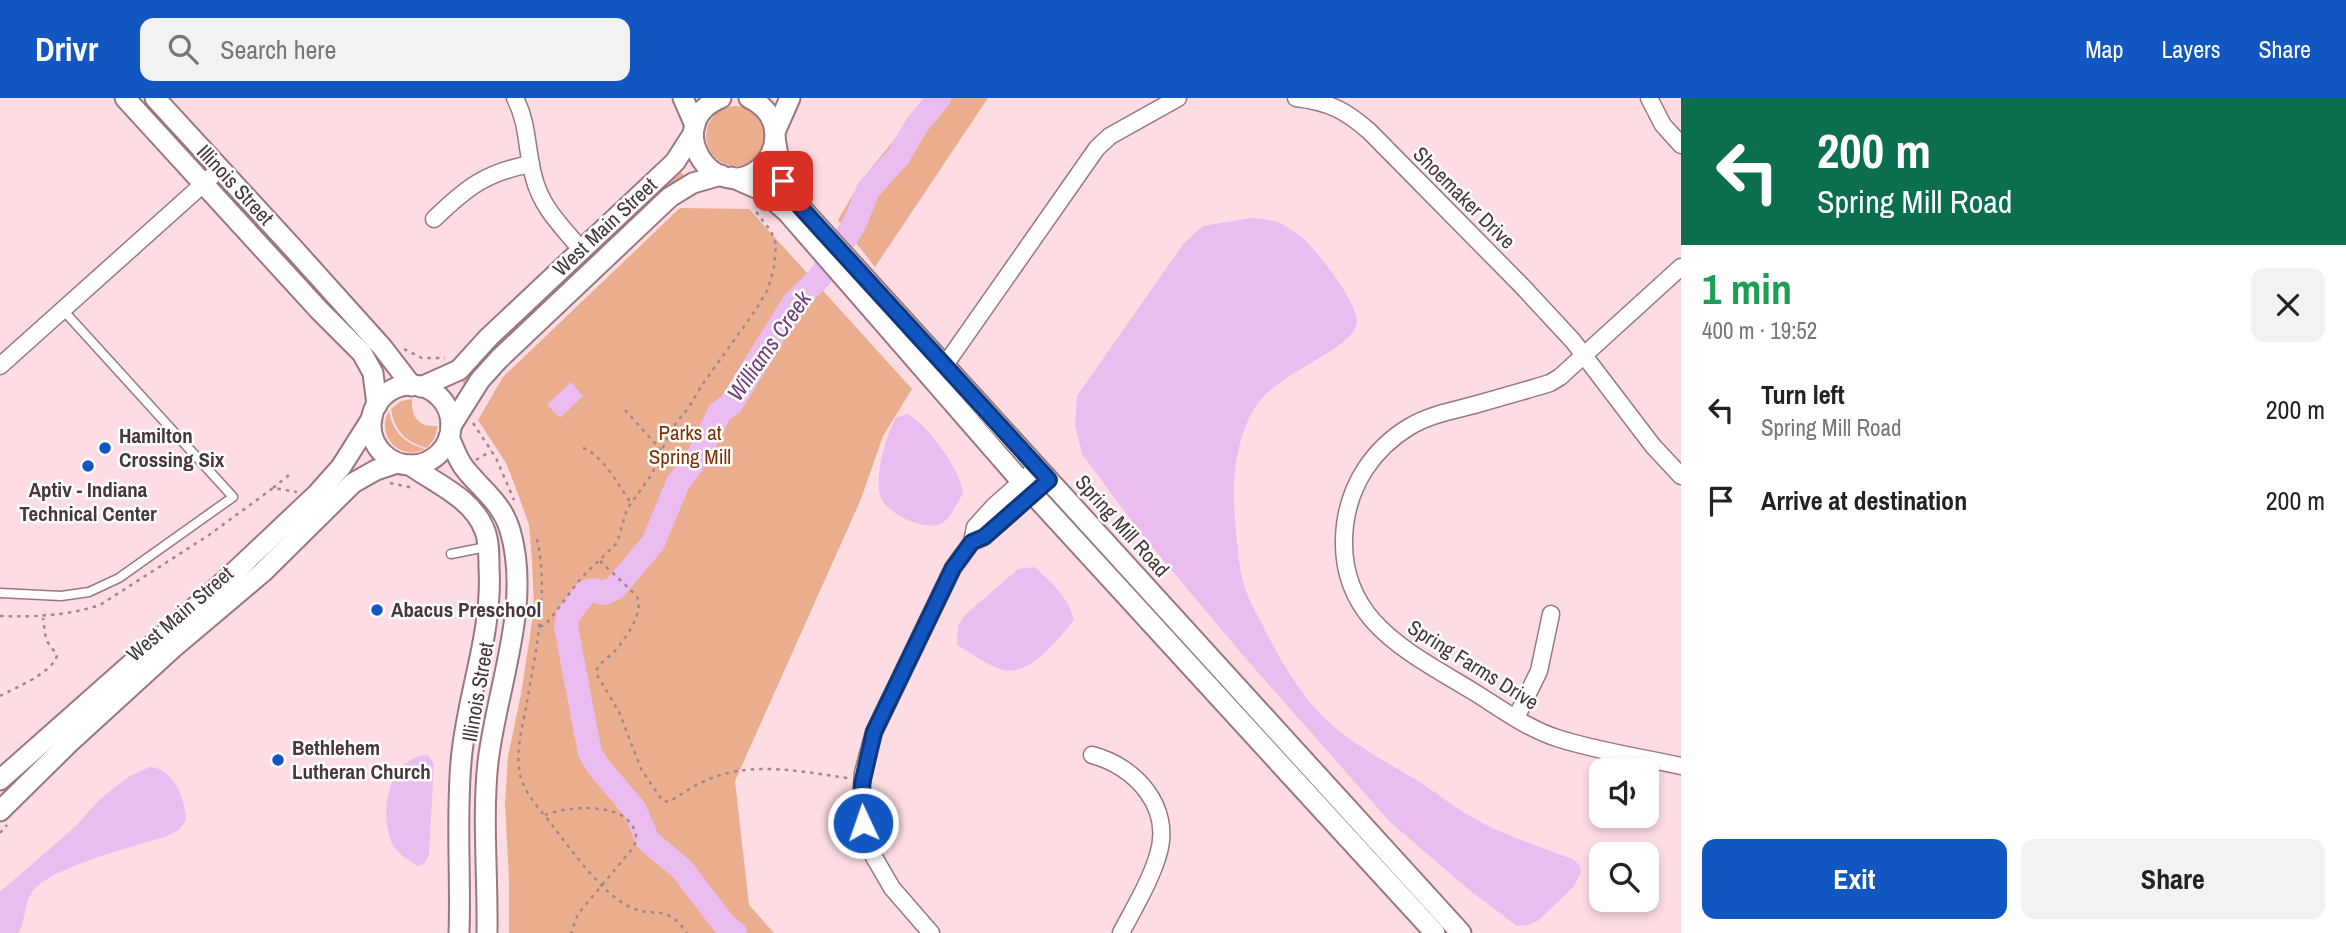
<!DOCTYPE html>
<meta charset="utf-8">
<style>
:root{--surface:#fff;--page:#f2f2f2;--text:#222;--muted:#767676;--accent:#1256c1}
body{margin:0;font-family:"Archivo Narrow",sans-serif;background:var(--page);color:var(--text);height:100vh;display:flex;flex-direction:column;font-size:26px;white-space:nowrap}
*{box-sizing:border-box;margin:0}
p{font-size:23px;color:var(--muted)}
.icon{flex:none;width:38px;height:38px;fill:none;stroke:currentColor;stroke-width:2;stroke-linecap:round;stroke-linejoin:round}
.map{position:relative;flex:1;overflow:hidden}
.drawer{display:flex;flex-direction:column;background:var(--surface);width:665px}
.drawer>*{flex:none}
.guide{background:#0b6e4f;color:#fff;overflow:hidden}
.controls{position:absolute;left:1589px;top:660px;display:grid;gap:14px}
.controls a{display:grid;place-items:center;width:70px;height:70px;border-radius:14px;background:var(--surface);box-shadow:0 4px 10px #0003;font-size:35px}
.pin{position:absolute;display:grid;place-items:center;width:60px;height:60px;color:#fff;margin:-30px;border-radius:14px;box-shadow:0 4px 10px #0006}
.me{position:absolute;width:77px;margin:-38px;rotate:357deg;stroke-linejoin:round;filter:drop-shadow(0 0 5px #0008)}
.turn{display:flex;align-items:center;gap:24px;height:147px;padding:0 21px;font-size:32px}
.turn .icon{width:91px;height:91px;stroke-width:2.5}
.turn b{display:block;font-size:49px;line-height:60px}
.round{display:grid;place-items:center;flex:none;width:74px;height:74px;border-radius:14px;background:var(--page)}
.summary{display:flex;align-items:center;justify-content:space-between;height:119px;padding:0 21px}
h1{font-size:42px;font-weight:700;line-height:52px;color:#1e9e55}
.cta{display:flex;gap:14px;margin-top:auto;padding:14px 21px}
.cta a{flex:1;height:80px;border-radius:14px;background:var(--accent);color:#fff;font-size:28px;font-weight:700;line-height:80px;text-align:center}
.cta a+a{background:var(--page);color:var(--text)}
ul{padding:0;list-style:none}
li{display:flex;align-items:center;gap:21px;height:91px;padding:0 21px}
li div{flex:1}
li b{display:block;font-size:26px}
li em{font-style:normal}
header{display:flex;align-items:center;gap:42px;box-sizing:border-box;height:98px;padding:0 35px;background:var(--accent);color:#fff}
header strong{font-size:33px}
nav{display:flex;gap:38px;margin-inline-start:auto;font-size:24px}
.search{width:490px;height:63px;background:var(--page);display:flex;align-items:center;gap:18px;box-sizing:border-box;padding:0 24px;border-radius:14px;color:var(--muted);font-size:26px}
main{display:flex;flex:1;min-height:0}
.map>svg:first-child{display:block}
</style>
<header>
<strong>Drivr</strong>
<div class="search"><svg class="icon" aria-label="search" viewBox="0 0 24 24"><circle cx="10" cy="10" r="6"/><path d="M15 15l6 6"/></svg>Search here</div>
<nav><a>Map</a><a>Layers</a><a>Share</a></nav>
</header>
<main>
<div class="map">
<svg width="1681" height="835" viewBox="0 0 1681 835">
<rect width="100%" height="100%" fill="#fddde3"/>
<g fill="#eaad8e">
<path d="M 928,0 L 988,0 L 875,169 L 838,122 L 860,84 Z"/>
<circle cx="736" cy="38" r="30"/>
<path d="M 678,70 L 685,79 L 668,89 L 478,270 L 465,287 L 462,284 L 481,259 Z"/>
<path d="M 680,110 L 749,111 L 912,291 L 883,338 L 861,401 L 735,683 L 749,807 L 774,835 L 509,835 L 509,781 L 505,706 L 508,658 L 521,596 L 530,538 L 534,507 L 532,462 L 529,427 L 514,385 L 506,365 L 478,322 L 503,279 Z"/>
<path d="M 412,301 C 411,319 419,330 438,328 L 434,341 L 427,350 C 405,344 395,333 391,311 L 401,303 Z"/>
<path d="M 389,313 C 393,334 404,345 425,351 C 400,364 375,337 389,313 Z"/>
</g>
<g fill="#ebbcf0">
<path d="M 1251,120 C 1261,121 1273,121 1282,126 C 1290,131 1300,137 1307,144 C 1320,158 1364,211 1356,229 C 1345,255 1275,275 1254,311 C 1232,349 1232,392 1236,434 C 1238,451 1239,470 1244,487 C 1248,502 1257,516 1264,530 C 1285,571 1307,610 1346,638 C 1368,655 1394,668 1418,683 C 1436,694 1452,708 1470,718 C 1502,737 1538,748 1573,761 L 1580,768 L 1581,775 L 1574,788 L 1539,822 L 1529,827 L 1517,828 L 1468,791 L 1390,724 L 1247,562 L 1143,438 L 1082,356 L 1075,327 L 1077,298 L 1184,145 L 1203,128 Z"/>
<path d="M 571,284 L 583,298 L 560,320 L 547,307 Z"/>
<path d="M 908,316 C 928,328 962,373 963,396 C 957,404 952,417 945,423 C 930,437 890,417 882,402 C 872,385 886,334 897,319 Z"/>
<path d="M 1034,469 C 1051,483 1069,500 1074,522 C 1058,541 1029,581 1000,571 C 985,566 971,555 957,547 L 958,528 L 965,517 L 1018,471 Z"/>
<path d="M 428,657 L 434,666 L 429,757 L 424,766 L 418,768 C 409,763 399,757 393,747 C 378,718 387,659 428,657 Z"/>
<path d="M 150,669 C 174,670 185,701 186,722 L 179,732 L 167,738 C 136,748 50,769 32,794 C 24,806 26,823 18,835 L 0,835 L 0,794 L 76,728 L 100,701 L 130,678 Z"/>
</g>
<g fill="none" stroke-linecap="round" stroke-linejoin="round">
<path stroke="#ebbcf0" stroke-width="24" d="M 735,835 L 724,826 L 682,771 L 648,743 L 635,712 L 598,668 L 590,655 L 566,529 L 568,517 L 586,494 L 594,492 L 604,495 L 615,490 L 653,445 L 677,387 L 700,355 L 719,315 L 731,306 L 793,206 L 819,180 L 854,127 L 868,92 L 898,59 L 917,27 L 939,0"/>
<g stroke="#9a777e" stroke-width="11">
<g id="service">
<path d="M 451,456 L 486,449"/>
<path d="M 0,495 L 61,498 L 89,494 L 119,480 L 233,399 L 63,212"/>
</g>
</g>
<g stroke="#9a777e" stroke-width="19">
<g id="minor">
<path d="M 515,0 C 529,27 526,53 534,80 C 542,111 563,129 582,153"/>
<path d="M 1296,0 C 1329,4 1345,12 1369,33 L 1522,188 L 1573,243 L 1653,348 L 1681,378"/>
<path d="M 1649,0 L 1663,27 L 1681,47"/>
<path d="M 434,121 C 466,90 486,74 531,66"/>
<path d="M 1681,169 L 1560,279 L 1550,285 C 1524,293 1499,300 1474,307 C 1451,313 1429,317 1409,329 C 1373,351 1350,386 1345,427 C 1334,521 1407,553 1474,594 C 1500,610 1528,631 1557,640 C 1597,653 1640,659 1681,668"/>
<path d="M 0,268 L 220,71"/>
<path d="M 938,277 L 1097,50 L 1110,38 L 1178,0"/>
<path d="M 972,444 L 984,439 L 1040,389"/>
<path d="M 1516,620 L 1539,573 L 1551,516"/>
<path d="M 1092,657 C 1135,668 1173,709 1158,757 C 1150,784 1134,810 1121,835"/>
<path d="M 931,835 L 892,790 L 874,759 L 863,725 L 861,700 L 863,675 L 874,634 L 953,470 L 972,444 L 975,429 L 994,408 L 1038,369"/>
</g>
</g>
<g stroke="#9a777e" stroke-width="23">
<g id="tertiary">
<path d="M 125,0 L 319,212 L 362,255 L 373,275 L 377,307"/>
<path d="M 155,0 L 293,150 L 382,249 L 412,288"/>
<path d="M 683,0 L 695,27"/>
<path d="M 721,0 C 661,24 711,108 759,71 C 769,63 775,50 775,38 C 775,20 764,7 749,0"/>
<path d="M 775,34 L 790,0"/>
<path d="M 775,39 L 781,77 L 793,101 L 1461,835"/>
<path d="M 731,79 L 763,93 L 787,114 L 1021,383 L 1435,835"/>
<circle cx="411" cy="327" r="40"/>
<path d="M 421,289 L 459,272 L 488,240 L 675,64 L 693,36"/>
<path d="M 451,328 L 480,282 L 499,261 L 670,99 L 693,85 L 721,77"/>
<path d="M 449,339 C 454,350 458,363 466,372 C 482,392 502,405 510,432 C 532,507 497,588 488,664 C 482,719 488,779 487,835"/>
<path d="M 410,367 C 436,386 473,400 485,433 C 489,444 489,457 489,470 C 493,536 466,599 461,664 C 456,721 461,778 459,835"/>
<path d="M 0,682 L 228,480 L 317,396 L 341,369 L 372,320"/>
<path d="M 0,713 L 69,645 L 173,550 L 263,474 L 353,385 L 376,372 L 397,365"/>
</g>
</g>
<g stroke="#9e878b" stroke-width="2.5" stroke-dasharray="3.5 5" stroke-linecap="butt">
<path d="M 404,251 L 422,260 L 445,260"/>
<path d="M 625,312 L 661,352"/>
<path d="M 473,325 L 496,360 L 514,402"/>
<path d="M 583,350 C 604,358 618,387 631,405"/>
<path d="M 476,362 L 491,353"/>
<path d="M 390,385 L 414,390"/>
<path d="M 273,390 L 289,377"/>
<path d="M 537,441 C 549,494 536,552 527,604 C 523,628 513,659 522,683 C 528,700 545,717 555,731 C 573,754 601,794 628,808 C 654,822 664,803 687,835"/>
<path d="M 600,463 L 636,497 C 646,513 625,541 615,553 C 608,561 598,564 596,575 L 619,614 L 642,673 L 663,703 L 669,704 C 682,696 694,687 707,682 C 752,662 802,674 848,680"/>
<path d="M 0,518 C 35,519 66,518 100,507 L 209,437 L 273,390 L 297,394"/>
<path d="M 540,529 L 546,526 L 554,516 L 581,480 L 617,445 L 627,411 L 652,376 L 670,333 L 689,309 L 702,287 L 755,213 L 768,191 L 774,169 L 776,146 L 771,133 L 756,114 L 758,108"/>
<path d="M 0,598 C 15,590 54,574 57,557 L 46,542 L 43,520"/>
<path d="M 545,717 C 567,708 620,704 633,729 C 637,736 637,742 633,750 L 578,816 L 571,835"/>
<path d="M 0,735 L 7,727"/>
</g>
<use href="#service" stroke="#fff" stroke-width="8"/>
<use href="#minor" stroke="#fff" stroke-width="16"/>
<use href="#tertiary" stroke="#fff" stroke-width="19"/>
</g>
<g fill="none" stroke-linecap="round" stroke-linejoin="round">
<g stroke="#0c387d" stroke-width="18">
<path id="route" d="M 783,83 L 793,101 L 1049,382 L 984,439 L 972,444 L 953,470 L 874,634 L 862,686 L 863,725"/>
</g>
<use href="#route" stroke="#1256c1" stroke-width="12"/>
</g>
<g fill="#1256c1" stroke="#fff" stroke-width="2.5">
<circle cx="105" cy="350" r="7"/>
<circle cx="88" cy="368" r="7"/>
<circle cx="377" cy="512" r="7"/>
<circle cx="278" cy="662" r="7"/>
</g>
<g text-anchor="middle" stroke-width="5" stroke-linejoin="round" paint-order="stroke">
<g font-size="21" fill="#47373a" stroke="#fff">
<text transform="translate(235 87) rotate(47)" y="7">Illinois Street</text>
<text transform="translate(1464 100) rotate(45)" y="7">Shoemaker Drive</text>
<text transform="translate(605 129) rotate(-43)" y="7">West Main Street</text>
<text transform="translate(1122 428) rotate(48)" y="7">Spring Mill Road</text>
<text transform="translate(180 516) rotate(-41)" y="7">West Main Street</text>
<text transform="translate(1473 567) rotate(32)" y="7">Spring Farms Drive</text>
<text transform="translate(478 594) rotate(-80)" y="7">Illinois Street</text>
</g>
<g font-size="21" fill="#7d3200" stroke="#fff">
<text x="690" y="342">Parks at<tspan x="690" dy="24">Spring Mill</tspan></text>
</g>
<g font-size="21" font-weight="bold" fill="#47373a" stroke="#fff" text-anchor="start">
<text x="119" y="345">Hamilton<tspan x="119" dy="24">Crossing Six</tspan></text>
<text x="88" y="399" text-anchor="middle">Aptiv - Indiana<tspan x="88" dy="24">Technical Center</tspan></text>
<text x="391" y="519">Abacus Preschool</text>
<text x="292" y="657">Bethlehem<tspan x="292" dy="24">Lutheran Church</tspan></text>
</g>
<g font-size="23" font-style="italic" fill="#753d7c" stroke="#fff">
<text transform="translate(769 248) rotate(-55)" y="8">Williams Creek</text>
</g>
</g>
</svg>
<div class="controls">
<a><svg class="icon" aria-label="sound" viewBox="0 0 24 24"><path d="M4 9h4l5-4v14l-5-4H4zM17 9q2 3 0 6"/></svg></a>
<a><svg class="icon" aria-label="search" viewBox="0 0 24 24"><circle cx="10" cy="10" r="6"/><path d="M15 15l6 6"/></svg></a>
</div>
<div class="pin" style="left:783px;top:83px;background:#d93025"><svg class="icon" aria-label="arrive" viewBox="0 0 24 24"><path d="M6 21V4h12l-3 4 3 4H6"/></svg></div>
<svg class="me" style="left:863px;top:725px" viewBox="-20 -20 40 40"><circle r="17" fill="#1256c1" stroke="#fff" stroke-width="3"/><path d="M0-11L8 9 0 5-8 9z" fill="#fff"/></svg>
</div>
<section class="drawer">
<div class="guide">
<div class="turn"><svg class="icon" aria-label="left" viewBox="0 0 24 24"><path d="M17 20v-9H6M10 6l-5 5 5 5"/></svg><div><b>200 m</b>Spring Mill Road</div></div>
</div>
<div class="summary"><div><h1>1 min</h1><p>400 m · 19:52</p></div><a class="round"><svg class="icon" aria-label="close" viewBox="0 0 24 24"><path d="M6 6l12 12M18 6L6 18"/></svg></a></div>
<ul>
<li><svg class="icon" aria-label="left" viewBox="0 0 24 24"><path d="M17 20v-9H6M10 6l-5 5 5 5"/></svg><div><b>Turn left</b><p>Spring Mill Road</p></div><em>200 m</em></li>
<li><svg class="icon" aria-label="arrive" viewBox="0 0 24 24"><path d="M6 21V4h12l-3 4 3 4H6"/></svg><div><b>Arrive at destination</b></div><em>200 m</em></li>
</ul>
<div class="cta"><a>Exit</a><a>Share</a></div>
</section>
</main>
